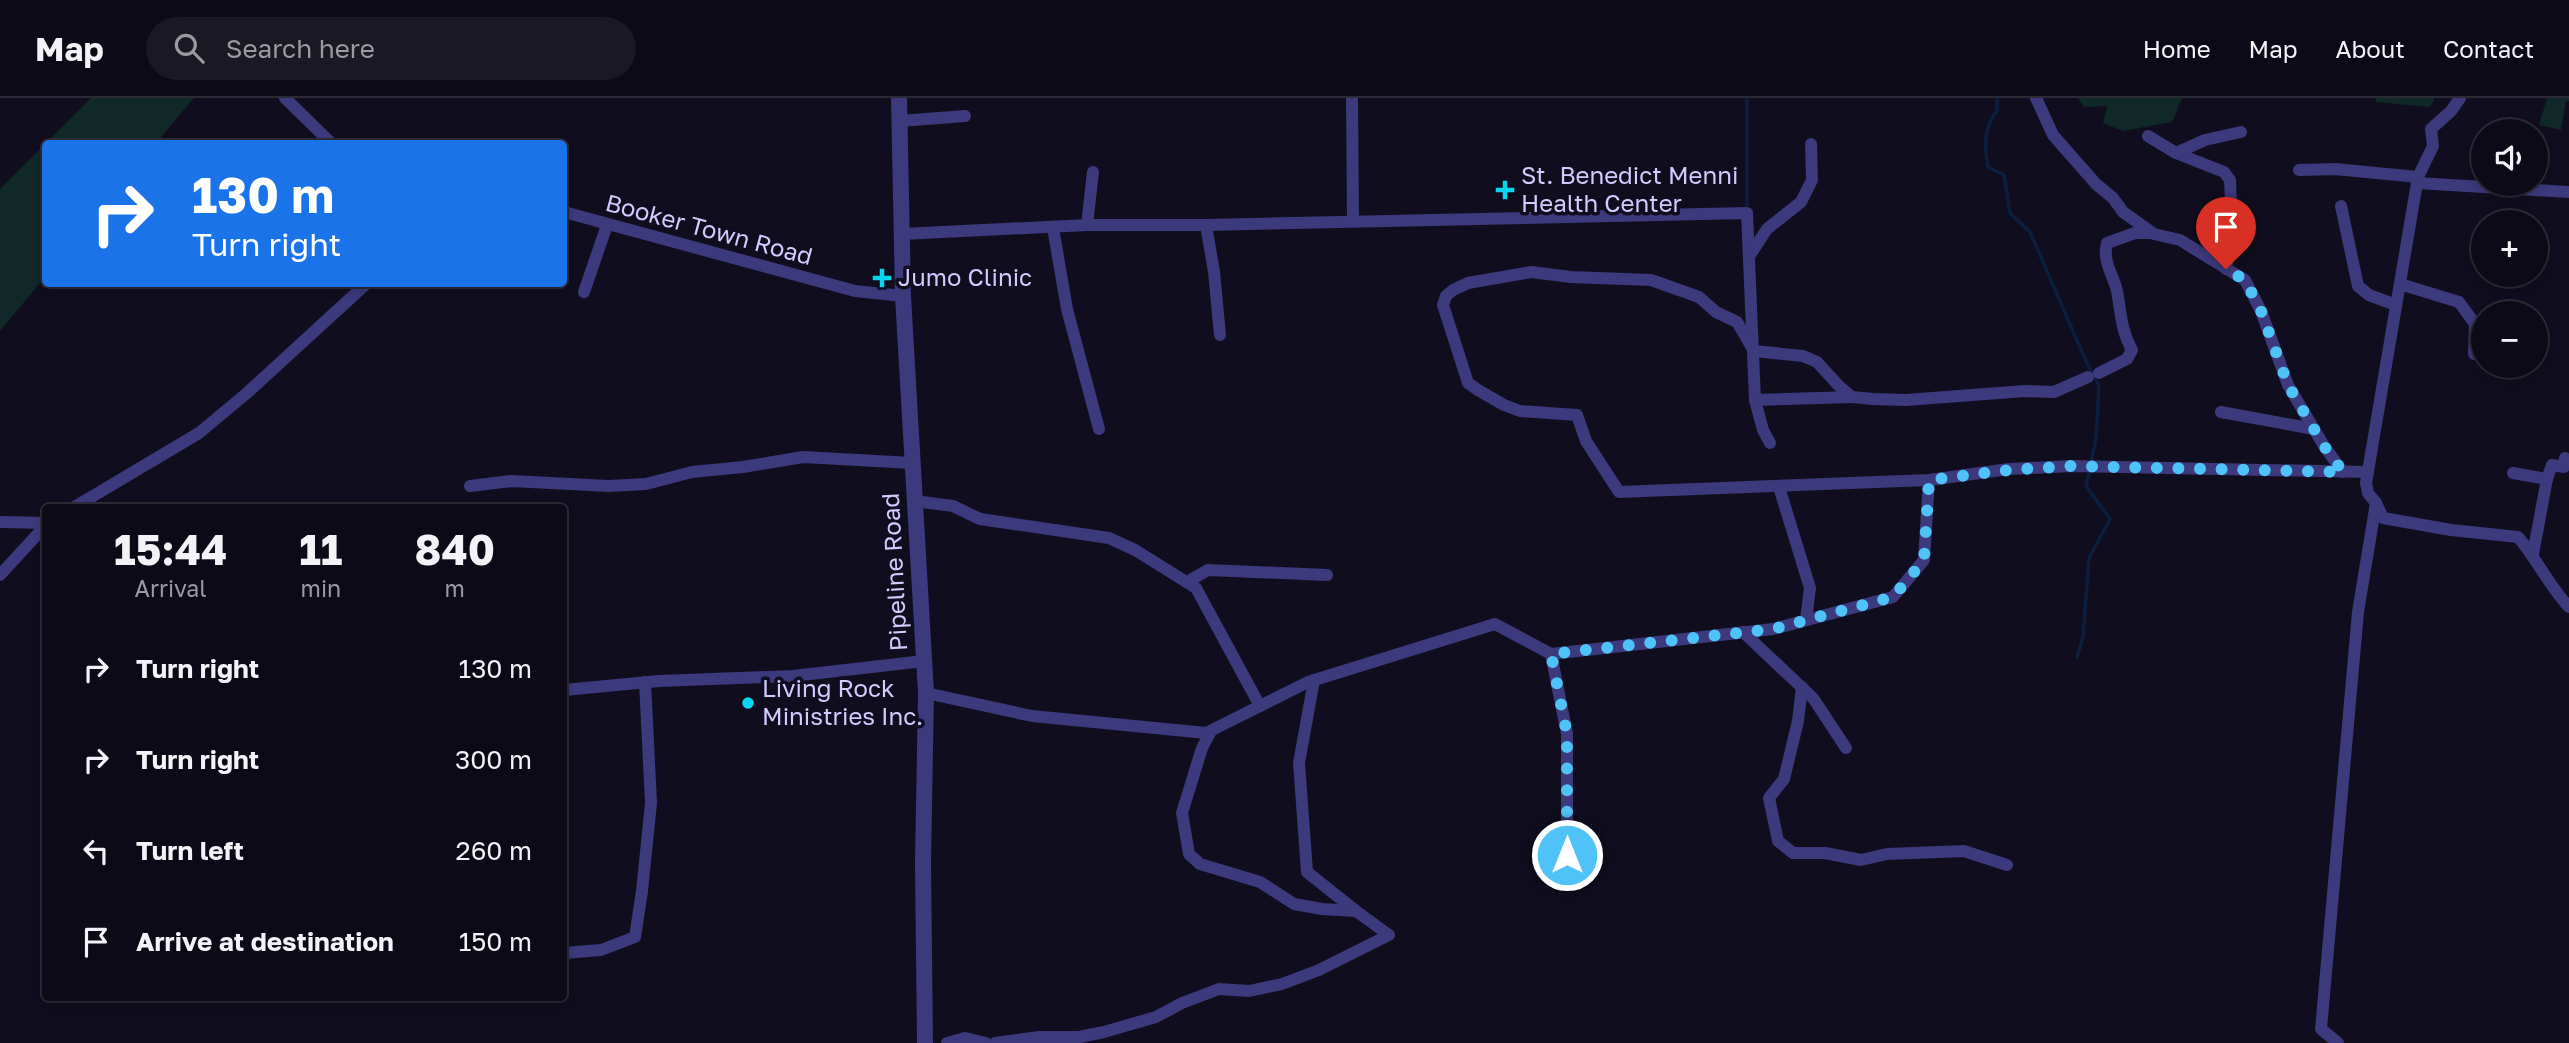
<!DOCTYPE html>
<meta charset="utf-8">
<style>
:root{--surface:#0c0a16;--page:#1a1823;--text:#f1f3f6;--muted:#9a9aa1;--line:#2c2b35}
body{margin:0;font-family:"Golos Text",sans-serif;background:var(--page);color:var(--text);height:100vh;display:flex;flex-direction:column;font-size:26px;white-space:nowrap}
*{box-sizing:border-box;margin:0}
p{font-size:23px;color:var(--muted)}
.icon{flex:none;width:38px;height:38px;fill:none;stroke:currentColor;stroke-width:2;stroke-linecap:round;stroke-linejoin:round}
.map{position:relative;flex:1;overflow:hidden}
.panel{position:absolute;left:42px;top:406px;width:525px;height:497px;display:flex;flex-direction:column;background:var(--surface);border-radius:7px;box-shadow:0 4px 10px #0003,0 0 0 2px var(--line)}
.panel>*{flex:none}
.hud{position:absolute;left:42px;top:42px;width:525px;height:147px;border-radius:7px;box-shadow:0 4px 10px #0003,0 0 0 2px var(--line);background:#1a73e8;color:#fff;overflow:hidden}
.tools{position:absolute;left:2471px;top:21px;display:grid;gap:14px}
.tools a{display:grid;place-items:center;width:77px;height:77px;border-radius:50%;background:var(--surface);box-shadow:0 4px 10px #0003,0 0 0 2px var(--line);font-size:35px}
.pin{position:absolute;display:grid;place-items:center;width:60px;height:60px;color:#fff;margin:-72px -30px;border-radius:50% 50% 50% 0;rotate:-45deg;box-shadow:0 0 7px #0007}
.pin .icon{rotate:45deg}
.me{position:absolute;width:77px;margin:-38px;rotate:0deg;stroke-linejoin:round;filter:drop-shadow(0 0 5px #0008)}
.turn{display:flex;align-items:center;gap:24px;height:147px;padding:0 35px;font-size:32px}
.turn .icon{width:91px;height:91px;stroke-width:2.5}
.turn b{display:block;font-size:49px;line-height:60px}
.eta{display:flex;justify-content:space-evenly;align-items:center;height:119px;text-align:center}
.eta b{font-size:42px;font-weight:700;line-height:49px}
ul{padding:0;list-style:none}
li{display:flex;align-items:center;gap:21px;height:91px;padding:0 35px}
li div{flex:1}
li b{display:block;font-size:26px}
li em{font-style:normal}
header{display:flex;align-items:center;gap:42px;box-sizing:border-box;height:98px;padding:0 35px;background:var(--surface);border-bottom:2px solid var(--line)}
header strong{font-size:33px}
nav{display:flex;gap:38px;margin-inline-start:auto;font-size:24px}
.search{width:490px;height:63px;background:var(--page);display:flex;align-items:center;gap:18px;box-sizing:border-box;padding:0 24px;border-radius:38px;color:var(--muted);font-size:26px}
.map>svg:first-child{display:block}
</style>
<header>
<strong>Map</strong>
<div class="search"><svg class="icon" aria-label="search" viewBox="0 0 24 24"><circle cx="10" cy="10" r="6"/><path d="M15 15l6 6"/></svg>Search here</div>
<nav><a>Home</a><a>Map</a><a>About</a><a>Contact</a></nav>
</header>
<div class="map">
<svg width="2569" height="945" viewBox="0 0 2569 945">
<rect width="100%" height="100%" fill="#100d1e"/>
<g fill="#102827">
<path d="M 91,0 L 194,0 L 156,45 L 46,46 L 45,179 L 0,233 L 0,91 Z"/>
<path d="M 2078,0 L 2182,0 L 2172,24 L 2123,33 L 2103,25 L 2107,8 L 2084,9 Z"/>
<path d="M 2376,0 L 2435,0 L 2430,9 L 2376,4 Z"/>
<path d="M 2547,0 L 2569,0 L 2569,3 L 2566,3 L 2561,32 L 2539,27 Z"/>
</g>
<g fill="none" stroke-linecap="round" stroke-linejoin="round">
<g stroke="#0c1e3e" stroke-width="3.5">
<path d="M 1997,0 L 1997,13 C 1984,28 1984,49 1988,69 L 2004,77 L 2010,115 L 2030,134 L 2086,263 L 2099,288 L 2096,340 L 2091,365"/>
<path d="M 1747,107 L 1747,0"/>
<path d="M 2077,559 L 2083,539 L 2089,460 L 2110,421 L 2086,388 L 2090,372"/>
</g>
<g stroke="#3c397c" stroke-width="12">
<path d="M 285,0 L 332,46"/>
<path d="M 1352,0 L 1353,123"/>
<path d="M 2036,0 L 2053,37 L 2096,86 L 2113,100 L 2123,114 L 2154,136 L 2180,142 L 2245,182 L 2261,213 L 2288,287 L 2324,348 L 2343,374"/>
<path d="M 900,23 L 965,18"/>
<path d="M 2148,38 L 2176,55 L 2224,74 L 2230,82 L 2232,127 L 2226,171"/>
<path d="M 2176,55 L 2205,42 L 2241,34"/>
<path d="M 2299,72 L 2335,71 L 2418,79"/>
<path d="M 2417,85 L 2569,94"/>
<path d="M 2341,108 L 2358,188 L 2369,197 L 2396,207"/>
<path d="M 564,114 L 855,193 L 903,198"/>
<path d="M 1087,127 L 1093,74"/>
<path d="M 1206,127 L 1214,174 L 1220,237"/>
<path d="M 1053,130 L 1067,211 L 1099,331"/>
<path d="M 902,136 L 1087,127 L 1206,127 L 1747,115 L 1755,302 L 1763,332 L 1770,345"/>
<path d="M 1750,157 L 1767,131 L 1801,104 L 1812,82 L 1811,46"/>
<path d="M 2400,186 L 2459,204 L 2475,226 L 2474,256 L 2483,256"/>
<path d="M 584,194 L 607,127"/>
<path d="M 2099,275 L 2127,261 L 2132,252 C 2121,233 2121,214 2117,193 C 2113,176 2102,163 2107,145 L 2135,135 L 2151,135"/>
<path d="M 2088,279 L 2054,294 L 2025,293 L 1906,302 L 1873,301 L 1852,299 L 1839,288 L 1817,264 L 1803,258 L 1754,253 L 1737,224 L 1716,214 L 1699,199 L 1651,182 L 1571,179 L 1531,174 L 1468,185 L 1453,192 L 1446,198 L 1443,207 L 1468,285 L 1478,292 L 1504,307 L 1520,313 L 1577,317 L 1586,343 L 1619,394 L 1929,382 L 2009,371 L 2072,368 L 2368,374"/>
<path d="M 1755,302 L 1852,299"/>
<path d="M 2221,314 L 2314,331"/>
<path d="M 2513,375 L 2547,381"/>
<path d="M 470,388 L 511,383 L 609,388 L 646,386 L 692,374 L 743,369 L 803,359 L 912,365"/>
<path d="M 1779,389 L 1810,490 L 1806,522"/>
<path d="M 914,403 L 953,408 L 980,421 L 1109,440 L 1135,452 L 1196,490 L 1260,608"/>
<path d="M 2376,405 L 2383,420 L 2451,432 L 2518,439 C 2537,461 2549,488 2569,509"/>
<path d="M 73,410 L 199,335 L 247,295 L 366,186"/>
<path d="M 0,424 L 46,425"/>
<path d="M 2533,456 L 2547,381 L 2552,367 L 2564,369 L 2565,360"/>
<path d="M 0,477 L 46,427"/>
<path d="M 1187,484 L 1208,472 L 1327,477"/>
<path d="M 1743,534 L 1813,600 L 1846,650"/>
<path d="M 1551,556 L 1567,636 L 1567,757"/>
<path d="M 1314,582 L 1299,665 L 1307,774 L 1356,813"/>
<path d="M 1802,589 L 1798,623 L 1784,681 L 1769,700 L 1778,743 L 1793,755 L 1825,755 L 1861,762 L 1887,756 L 1964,753 L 2007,767"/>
<path d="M 564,592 L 659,583 L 793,578 L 924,563"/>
<path d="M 926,595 L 1032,618 L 1206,635 L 1308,584 L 1495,526 L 1551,556 L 1773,531 L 1893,499 L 1924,462 L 1929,382"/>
<path d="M 564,855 L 601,852 L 635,839 L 642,793 L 651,705 L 645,584"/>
<path d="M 947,945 L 965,940 L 986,945"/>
<path d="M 995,945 L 1039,939 L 1079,939 L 1104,934 L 1156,919 L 1182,905 L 1219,891 L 1249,893 L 1282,886 L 1319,872 L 1389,837 L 1356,813 L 1322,811 L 1294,806 L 1260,784 L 1200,766 L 1189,756 L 1182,715 L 1202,650 L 1211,633"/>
<path d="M 2338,945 L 2321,931 L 2358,514 L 2376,405 L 2368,395 L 2366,385 L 2418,79 L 2433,48 L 2431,31 L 2451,13 L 2460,0"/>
</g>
<path stroke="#3c397c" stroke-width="16" d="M 899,0 L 903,198 L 926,595 L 923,766 L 925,945"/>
</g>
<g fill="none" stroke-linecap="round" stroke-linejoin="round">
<path stroke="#4fc3f7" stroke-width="12" stroke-dasharray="0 21.6" d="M 1567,757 L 1567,636 L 1551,556 L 1773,531 L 1893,499 L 1924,462 L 1929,382 L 2009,372 L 2072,368 L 2343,374 L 2324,348 L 2288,287 L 2261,213 L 2245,182 L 2226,171"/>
</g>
<g fill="#06d7ef" stroke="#100d1e" stroke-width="2.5">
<path d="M1501.5 81.5h7v7h7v7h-7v7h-7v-7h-7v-7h7z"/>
<path d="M878.5 169.5h7v7h7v7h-7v7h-7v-7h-7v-7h7z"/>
<circle cx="748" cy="605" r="7"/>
</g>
<g text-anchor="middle" stroke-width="7" stroke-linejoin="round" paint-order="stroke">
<g font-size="24" fill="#d1cbfe" stroke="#100d1e" text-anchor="start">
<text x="1521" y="86">St. Benedict Menni<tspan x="1521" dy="28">Health Center</tspan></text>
<text x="898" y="188">Jumo Clinic</text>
<text x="762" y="599">Living Rock<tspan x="762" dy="28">Ministries Inc.</tspan></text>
</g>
<g font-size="24" fill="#d1cbfe" stroke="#100d1e">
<text transform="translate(709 132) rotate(15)" y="8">Booker Town Road</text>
<text transform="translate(895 474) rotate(-93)" y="8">Pipeline Road</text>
</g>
</g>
</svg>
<div class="tools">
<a><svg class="icon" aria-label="sound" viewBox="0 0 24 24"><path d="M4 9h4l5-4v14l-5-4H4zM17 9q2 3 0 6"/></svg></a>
<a>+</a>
<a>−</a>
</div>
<div class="pin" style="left:2226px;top:171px;background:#d93025"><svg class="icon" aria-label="arrive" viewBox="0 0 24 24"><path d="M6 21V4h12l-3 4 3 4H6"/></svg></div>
<svg class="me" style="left:1567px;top:757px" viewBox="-20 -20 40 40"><circle r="17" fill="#4fc3f7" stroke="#fff" stroke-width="3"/><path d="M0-11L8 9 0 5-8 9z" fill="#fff"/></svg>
<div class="hud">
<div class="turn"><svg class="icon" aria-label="right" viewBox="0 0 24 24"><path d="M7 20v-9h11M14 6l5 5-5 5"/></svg><div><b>130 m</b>Turn right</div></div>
</div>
<section class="panel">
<div class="eta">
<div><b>15:44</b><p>Arrival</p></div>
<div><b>11</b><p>min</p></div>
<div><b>840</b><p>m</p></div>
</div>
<ul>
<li><svg class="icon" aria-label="right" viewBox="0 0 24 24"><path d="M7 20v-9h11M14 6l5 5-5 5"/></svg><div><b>Turn right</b></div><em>130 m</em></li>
<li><svg class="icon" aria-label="right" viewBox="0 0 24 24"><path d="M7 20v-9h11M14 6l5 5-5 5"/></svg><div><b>Turn right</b></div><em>300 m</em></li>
<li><svg class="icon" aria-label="left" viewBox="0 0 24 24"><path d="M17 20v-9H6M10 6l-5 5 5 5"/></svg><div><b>Turn left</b></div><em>260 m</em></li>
<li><svg class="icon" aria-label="arrive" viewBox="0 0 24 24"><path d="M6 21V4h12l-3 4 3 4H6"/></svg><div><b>Arrive at destination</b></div><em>150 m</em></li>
</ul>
</section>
</div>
